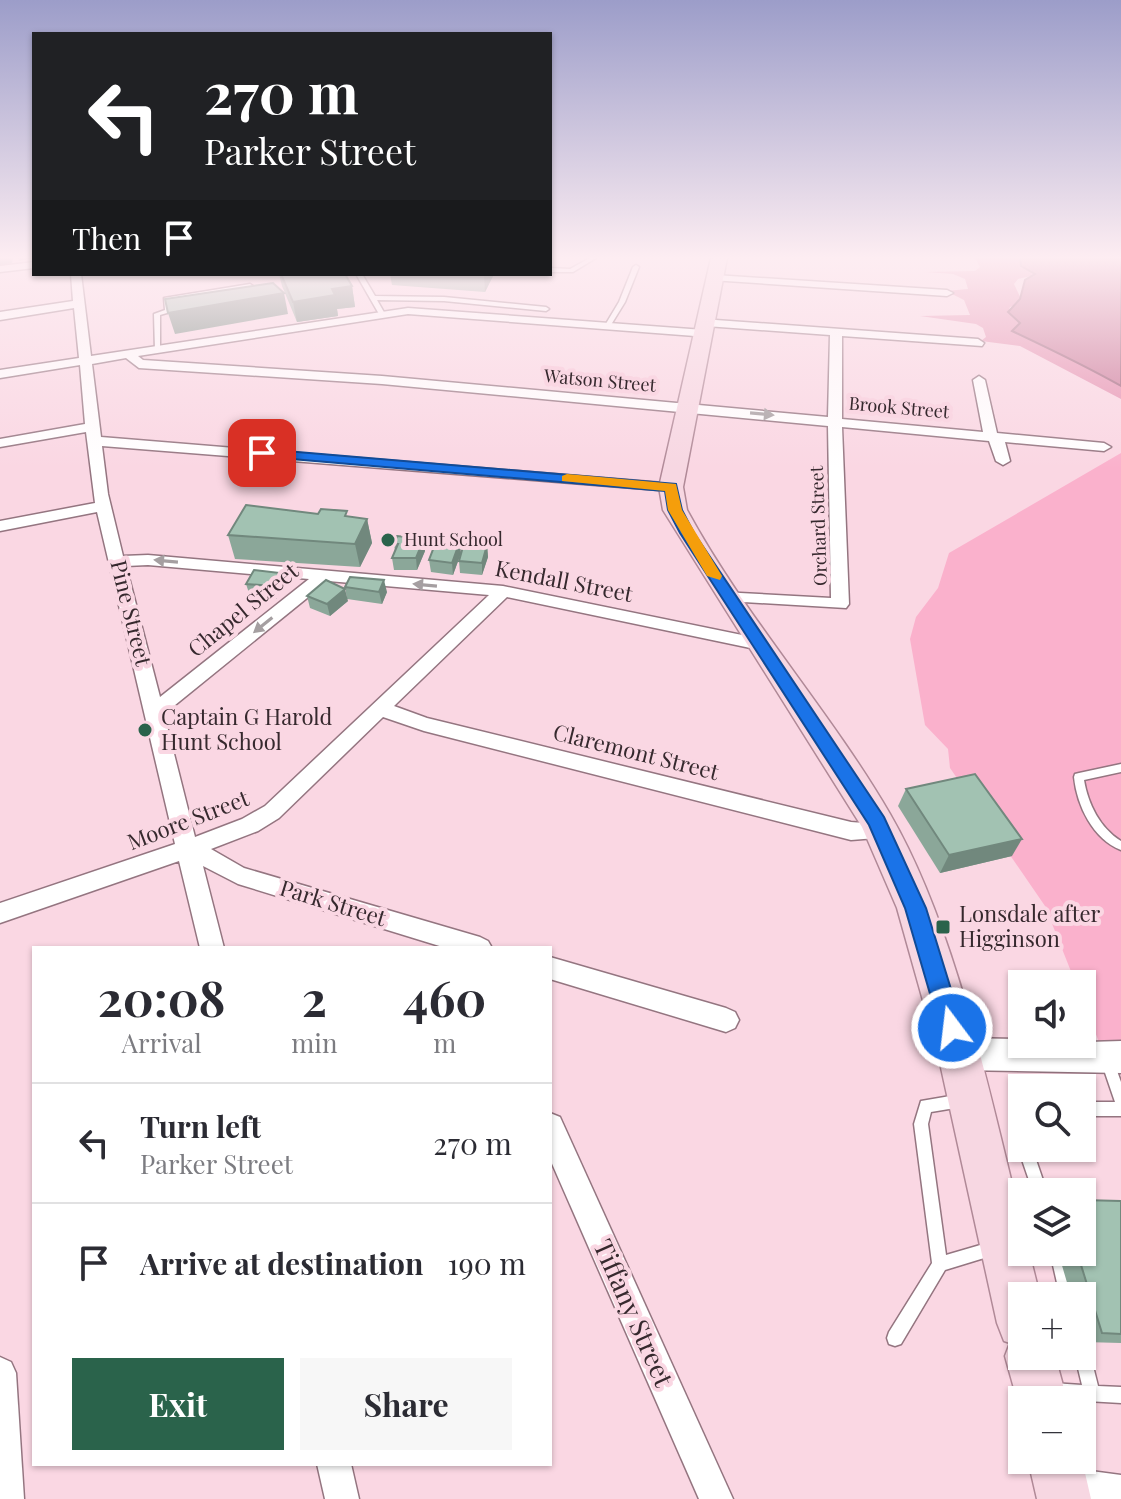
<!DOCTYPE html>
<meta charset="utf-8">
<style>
:root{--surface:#fff;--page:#f7f7f7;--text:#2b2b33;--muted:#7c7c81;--line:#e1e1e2;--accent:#2a634b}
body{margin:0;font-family:"Playfair Display",serif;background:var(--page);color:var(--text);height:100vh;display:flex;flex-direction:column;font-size:30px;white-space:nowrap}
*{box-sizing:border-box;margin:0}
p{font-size:26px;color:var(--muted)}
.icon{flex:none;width:44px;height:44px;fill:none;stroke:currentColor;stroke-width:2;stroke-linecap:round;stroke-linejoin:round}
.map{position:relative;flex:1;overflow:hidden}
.sheet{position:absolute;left:32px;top:946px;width:520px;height:520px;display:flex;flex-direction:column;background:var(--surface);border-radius:0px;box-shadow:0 2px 6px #0004}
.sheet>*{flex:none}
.hud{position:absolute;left:32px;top:32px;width:520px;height:244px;border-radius:0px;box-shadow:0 2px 6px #0004;background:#202124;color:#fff;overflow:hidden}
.controls{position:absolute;left:1008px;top:970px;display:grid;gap:16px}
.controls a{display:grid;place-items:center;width:88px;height:88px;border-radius:0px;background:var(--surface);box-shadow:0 2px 6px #0004;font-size:40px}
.pin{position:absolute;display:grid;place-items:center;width:68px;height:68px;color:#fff;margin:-34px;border-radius:16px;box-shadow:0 4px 12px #0006}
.me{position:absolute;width:88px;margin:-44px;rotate:345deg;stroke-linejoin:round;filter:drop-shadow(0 0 6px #0008)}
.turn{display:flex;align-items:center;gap:28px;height:168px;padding:0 40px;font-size:36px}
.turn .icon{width:104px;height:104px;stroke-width:2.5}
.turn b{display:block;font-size:56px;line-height:68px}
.then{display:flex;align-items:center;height:76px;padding:0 40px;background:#0003;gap:16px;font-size:30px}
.eta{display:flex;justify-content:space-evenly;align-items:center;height:136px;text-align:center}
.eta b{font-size:48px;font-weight:700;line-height:56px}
.action{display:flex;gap:16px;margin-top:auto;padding:16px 40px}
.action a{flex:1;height:92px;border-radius:0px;background:var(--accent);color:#fff;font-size:32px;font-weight:700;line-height:92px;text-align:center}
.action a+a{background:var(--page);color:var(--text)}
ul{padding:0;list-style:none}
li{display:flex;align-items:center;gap:24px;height:120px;padding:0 40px;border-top:2px solid var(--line)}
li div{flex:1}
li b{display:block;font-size:30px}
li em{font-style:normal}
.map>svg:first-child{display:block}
</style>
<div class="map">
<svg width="1121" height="1499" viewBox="0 0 1121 1499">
<rect width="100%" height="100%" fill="#fad7e3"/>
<path fill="#fab1cc" d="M 1121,453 L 1121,1057 L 1105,1057 L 1082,999 L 1082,984 L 1076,984 L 1045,906 L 950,768 L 948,749 L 925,725 L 910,639 L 916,617 L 938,588 L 949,553 Z"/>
<path fill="#e592b1" d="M 975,258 L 1035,258 L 1044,273 L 1018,279 L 1014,284 L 1023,303 L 1010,307 L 1008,312 L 1040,344 L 1121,384 L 1121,399 L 1020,346 L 981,341 L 986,337 L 983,328 L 976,324 L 920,316 L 970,315 L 964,300 L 946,291 L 968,289 L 965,279 L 953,274 L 926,272 L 975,271 L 980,267 Z"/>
<path fill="#cb7b9a" stroke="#9e627a" stroke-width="2" d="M 1020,258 L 1121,258 L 1121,386 C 1086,366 1048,348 1012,331 L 1020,323 L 1008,312 L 1020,299 L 1025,280 L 1035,274 L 1021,266 Z"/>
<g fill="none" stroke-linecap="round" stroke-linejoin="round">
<g stroke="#947580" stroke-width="3">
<g id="service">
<path d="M 590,258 L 596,258 L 573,272 L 550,272 L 550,268 L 570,269 Z"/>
<path d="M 636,265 L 639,267 L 625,302 L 609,328 L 605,328 L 604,327 L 619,302 L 633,267 Z"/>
<path d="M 356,274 L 362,274 L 375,296 L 444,297 L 546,307 L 549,309 L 546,311 L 444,301 L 377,300 L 385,314 L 382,316 L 379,314 Z"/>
<path d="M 250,284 L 253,286 L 257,298 L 250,298 L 249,297 L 251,295 L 248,288 L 169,300 L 171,309 L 181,306 L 184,308 L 160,315 L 160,350 L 155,351 L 154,314 L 165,310 L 164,298 Z"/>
<path d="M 1121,764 L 1121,772 L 1084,780 C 1088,804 1100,828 1121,841 L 1121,850 C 1093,839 1077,806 1074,777 L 1075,774 L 1079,773 Z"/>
<path d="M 1107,1055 L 1112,1057 L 1121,1082 L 1121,1116 L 1082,1116 L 1082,1102 L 1115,1102 L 1101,1061 L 1102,1057 Z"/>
<path d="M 962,1094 L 967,1096 L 969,1101 L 967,1106 L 931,1112 L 928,1124 L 946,1255 L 994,1241 L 999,1243 L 1001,1248 L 999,1253 L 994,1255 L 945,1270 L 901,1344 L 895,1346 L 889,1344 L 887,1338 L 889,1332 L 932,1263 L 914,1124 L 921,1101 Z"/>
<path d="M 1022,1113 L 1022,1135 L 1017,1133 L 1015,1128 L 1017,1115 Z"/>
<path d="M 1022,1142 L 1022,1148 L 1032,1148 L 1047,1192 L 1033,1192 L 1018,1148 Z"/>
<path d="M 1050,1252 L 1064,1252 L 1076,1296 L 1060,1296 Z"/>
<path d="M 1082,1344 L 1088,1346 L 1098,1386 L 1121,1387 L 1121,1403 L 1052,1399 L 1046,1397 L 1044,1391 L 1046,1385 L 1052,1383 L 1082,1385 L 1075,1356 L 1082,1356 Z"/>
</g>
</g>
<g stroke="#947580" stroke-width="3">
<g id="minor">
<path d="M 34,262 L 34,268 L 0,272 L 0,266 Z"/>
<path d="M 71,274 L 81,274 L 91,356 L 408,308 L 704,330 L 710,334 L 708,337 L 408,314 L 138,356 L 143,360 L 382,376 L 828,417 L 830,335 L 706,326 L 702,325 L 702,319 L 978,339 L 984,343 L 982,346 L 842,336 L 842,419 L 983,432 L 973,380 L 979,376 L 985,380 L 997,433 L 1104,443 L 1111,447 L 1104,451 L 1005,442 L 1010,461 L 1003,465 L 996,461 L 989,441 L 842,427 L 849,604 L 846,608 L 727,601 L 718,596 L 721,592 L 831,598 L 828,426 L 382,384 L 139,368 L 126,358 L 92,364 L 101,437 L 676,484 L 678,487 L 671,491 L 102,446 L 108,494 L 123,556 L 148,555 L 503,586 L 766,640 L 769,644 L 760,650 L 507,597 L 394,706 L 427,718 L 851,822 L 889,825 L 892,831 L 889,837 L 851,840 L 424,731 L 383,717 L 279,818 L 258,831 L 211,849 L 244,868 L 480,937 L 488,941 L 492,948 L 446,948 L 238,884 L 203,866 L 224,948 L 200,948 L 179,861 L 0,923 L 0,903 L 175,844 L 97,512 L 0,531 L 0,521 L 95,503 L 86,432 L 0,447 L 0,439 L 85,424 L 80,365 L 0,378 L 0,370 L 79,358 L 74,308 L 0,320 L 0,312 L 73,301 ZM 148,565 L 309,579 L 160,697 L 126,566 ZM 328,581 L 489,595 L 265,806 L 242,819 L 195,837 L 164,714 Z"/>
<path d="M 715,275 L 947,290 L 953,293 L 947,296 L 711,280 L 710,278 Z"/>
<path d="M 550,957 L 726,1008 L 735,1012 L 739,1020 L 735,1028 L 726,1032 L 550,979 Z"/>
<path d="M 550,1113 L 560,1117 L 733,1499 L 699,1499 L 550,1159 Z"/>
<path d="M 0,1357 L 11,1362 L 16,1373 L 24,1499 L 0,1499 Z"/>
<path d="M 317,1464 L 351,1464 L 359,1499 L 325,1499 Z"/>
<path d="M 1061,1467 L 1121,1475 L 1121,1499 L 1056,1499 L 1049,1496 L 1044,1484 L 1049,1472 Z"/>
</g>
</g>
<g stroke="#947580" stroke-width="3">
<path id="tertiary" d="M 959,1038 L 1022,1039 L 1022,1044 L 1121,1041 L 1121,1073 L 959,1070 L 947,1065 L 942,1054 L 947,1043 Z"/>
</g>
<g stroke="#b08997" stroke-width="3">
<g id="primary">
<path d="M 711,258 L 727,258 L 683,487 L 687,510 C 745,617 829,709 890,814 C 957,930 989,1093 1022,1224 L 1022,1252 L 1029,1252 L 1040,1296 L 1022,1296 L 1022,1356 L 1055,1356 L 1067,1400 L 1022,1400 L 1022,1417 L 1005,1356 L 1010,1343 L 1004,1341 L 997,1323 L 938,1054 L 897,908 L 862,827 L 663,510 L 659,487 Z"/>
<path d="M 1028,1460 L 1082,1460 L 1091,1499 L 1037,1499 Z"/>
</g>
</g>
<use href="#service" fill="#fff" fill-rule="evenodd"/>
<use href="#minor" fill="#fff" fill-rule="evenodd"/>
<use href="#tertiary" fill="#fff" fill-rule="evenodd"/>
<use href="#primary" fill="#f7d7e2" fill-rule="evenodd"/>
</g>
<g fill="#8ba799">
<path d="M 279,274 L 345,274 L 352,286 L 355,307 L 337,309 L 338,316 L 297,322 L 282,286 Z"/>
<path d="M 390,274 L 494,274 L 485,292 L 392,285 Z"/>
<path d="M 318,514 L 367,519 L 372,543 L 360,567 L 235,559 L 228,535 Z"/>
<path d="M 394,544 L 425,551 L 417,570 L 394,570 L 392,558 L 395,551 Z"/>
<path d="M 487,545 L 488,557 L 482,575 L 460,573 L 459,561 Z"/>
<path d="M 461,553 L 453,575 L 431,572 L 429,560 Z"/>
<path d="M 280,573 L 283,585 L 276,599 L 250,596 L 246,584 Z"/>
<path d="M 345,587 L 387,592 L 382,604 L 347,599 Z"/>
<path d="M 307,596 L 348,601 L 330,616 L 310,608 Z"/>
<path d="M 906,789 L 1012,856 L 940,873 L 898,806 Z"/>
<path d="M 1121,1201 L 1121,1343 L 1084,1342 L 1082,1334 L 1082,1296 L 1071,1296 L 1058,1252 L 1082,1252 Z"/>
</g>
<g fill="#71887d">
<path d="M 0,258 L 13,258 L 12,263 L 0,265 Z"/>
<path d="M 18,258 L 33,258 L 19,261 Z"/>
<path d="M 484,274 L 494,274 L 485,292 Z"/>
<path d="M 352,286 L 355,307 L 337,309 L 338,316 L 297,322 L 293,302 L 332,289 Z"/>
<path d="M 284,293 L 288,314 L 175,334 L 168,313 Z"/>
<path d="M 367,519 L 372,543 L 360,567 L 355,544 Z"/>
<path d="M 424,539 L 425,551 L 417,570 L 416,558 Z"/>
<path d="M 460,541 L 461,553 L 453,575 L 452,563 Z"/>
<path d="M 487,545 L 488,557 L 482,575 L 482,563 Z"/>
<path d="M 280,573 L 283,585 L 276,599 L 273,586 Z"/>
<path d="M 384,580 L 387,592 L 382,604 L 379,592 Z"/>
<path d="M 345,589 L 348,601 L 330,616 L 327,604 Z"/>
<path d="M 1022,839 L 1012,856 L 940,873 L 949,855 Z"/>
</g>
<g fill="#a2c2b2" stroke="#71887d" stroke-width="2">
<path d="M 281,274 L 345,274 L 352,286 L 332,289 L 335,295 L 293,302 Z"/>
<path d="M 273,283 L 284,293 L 168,313 L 165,299 Z"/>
<path d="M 246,505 L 318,514 L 321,509 L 347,511 L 345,516 L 367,519 L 355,544 L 228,535 Z"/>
<path d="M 397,536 L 424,539 L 416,558 L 392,558 L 398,544 L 394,544 Z"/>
<path d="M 437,539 L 460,541 L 452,563 L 429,560 Z"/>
<path d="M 464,543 L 487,545 L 482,563 L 459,561 Z"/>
<path d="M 254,570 L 280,573 L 273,586 L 246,584 Z"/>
<path d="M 350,577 L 384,580 L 379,592 L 345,587 Z"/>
<path d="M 326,580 L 345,589 L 327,604 L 307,596 Z"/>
<path d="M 975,774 L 1022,839 L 949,855 L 906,789 Z"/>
<path d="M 1082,1200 L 1121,1201 L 1121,1334 L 1102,1333 L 1077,1252 L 1082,1252 Z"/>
</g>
<defs><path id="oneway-solid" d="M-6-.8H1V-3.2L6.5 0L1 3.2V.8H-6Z" transform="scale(2)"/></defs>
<g fill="#a59fa1">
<use href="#oneway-solid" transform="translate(762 414) rotate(5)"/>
<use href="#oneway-solid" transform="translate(166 561) rotate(-175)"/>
<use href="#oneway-solid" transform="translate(425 585) rotate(-175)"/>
<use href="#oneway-solid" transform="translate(263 625) rotate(141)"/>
</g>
<linearGradient id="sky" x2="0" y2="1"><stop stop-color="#9c9dc9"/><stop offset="0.55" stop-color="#fdedf2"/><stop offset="1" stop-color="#fdedf2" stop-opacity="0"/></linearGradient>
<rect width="1121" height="468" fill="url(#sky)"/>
<path fill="#1a73e8" stroke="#114b97" stroke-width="2" d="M 262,449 L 676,484 L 682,510 L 694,533 L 884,817 L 926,908 L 963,1028 L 960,1036 L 952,1039 L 944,1036 L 940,1028 L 905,908 L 869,825 L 680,533 L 668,510 L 665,491 L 257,456 L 255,453 Z"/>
<path fill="#f59e0b" d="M 567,474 L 676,484 L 682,510 L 722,576 L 720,580 L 707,576 L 668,510 L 665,491 L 562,481 L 562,476 Z"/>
<g fill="#2a634b" stroke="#fad7e3" stroke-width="3">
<circle cx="388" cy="540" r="8"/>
<circle cx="145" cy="730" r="8"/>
<rect x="935" y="919" width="16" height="16" rx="4"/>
</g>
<g text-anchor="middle" stroke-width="8" stroke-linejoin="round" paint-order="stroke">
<g font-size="18" fill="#36292e" stroke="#fad7e3">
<text transform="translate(600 381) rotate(5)" y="6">Watson Street</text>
<text transform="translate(899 408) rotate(5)" y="6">Brook Street</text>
<text transform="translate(819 526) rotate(-92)" y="6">Orchard Street</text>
</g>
<g font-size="18" fill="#36292e" stroke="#fad7e3" text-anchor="start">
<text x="404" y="546">Hunt School</text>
</g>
<g font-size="22" fill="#36292e" stroke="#fad7e3">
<text transform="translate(564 581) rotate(11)" y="8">Kendall Street</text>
<text transform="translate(243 610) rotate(-39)" y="8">Chapel Street</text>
<text transform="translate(131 613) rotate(76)" y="8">Pine Street</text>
<text transform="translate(636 752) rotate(14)" y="8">Claremont Street</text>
<text transform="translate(188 820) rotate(-21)" y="8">Moore Street</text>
<text transform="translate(333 903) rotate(17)" y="8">Park Street</text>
</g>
<g font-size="22" fill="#36292e" stroke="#fad7e3" text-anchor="start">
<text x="161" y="725">Captain G Harold<tspan x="161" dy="25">Hunt School</tspan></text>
<text x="959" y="922">Lonsdale after<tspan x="959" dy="25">Higginson</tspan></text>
</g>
<g font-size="26" fill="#36292e" stroke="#fad7e3">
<text transform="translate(633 1313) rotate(66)" y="9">Tiffany Street</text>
</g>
</g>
</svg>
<div class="controls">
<a><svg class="icon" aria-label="sound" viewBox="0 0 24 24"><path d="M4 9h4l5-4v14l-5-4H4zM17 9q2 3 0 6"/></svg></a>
<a><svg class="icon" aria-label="search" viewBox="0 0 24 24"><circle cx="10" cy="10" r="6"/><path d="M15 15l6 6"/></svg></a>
<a><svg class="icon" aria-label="layers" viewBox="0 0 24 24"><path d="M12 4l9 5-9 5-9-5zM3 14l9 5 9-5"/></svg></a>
<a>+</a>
<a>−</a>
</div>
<div class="pin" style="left:262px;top:453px;background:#d93025"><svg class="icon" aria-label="arrive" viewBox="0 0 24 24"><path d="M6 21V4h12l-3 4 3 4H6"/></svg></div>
<svg class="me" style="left:952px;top:1028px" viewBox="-20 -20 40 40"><circle r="17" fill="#1a73e8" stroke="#fff" stroke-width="3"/><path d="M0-11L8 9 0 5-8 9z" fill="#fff"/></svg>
<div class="hud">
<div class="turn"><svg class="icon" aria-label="left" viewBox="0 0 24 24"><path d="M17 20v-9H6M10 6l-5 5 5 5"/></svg><div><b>270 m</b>Parker Street</div></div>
<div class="then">Then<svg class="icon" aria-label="arrive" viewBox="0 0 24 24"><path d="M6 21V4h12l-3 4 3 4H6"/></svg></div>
</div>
<section class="sheet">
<div class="eta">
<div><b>20:08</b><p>Arrival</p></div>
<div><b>2</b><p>min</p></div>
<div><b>460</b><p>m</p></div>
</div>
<ul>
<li><svg class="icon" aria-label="left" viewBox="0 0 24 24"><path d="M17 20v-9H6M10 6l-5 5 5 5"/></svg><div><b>Turn left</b><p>Parker Street</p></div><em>270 m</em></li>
<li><svg class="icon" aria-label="arrive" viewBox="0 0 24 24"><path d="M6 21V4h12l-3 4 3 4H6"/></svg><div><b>Arrive at destination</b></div><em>190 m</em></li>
</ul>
<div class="action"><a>Exit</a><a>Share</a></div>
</section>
</div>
